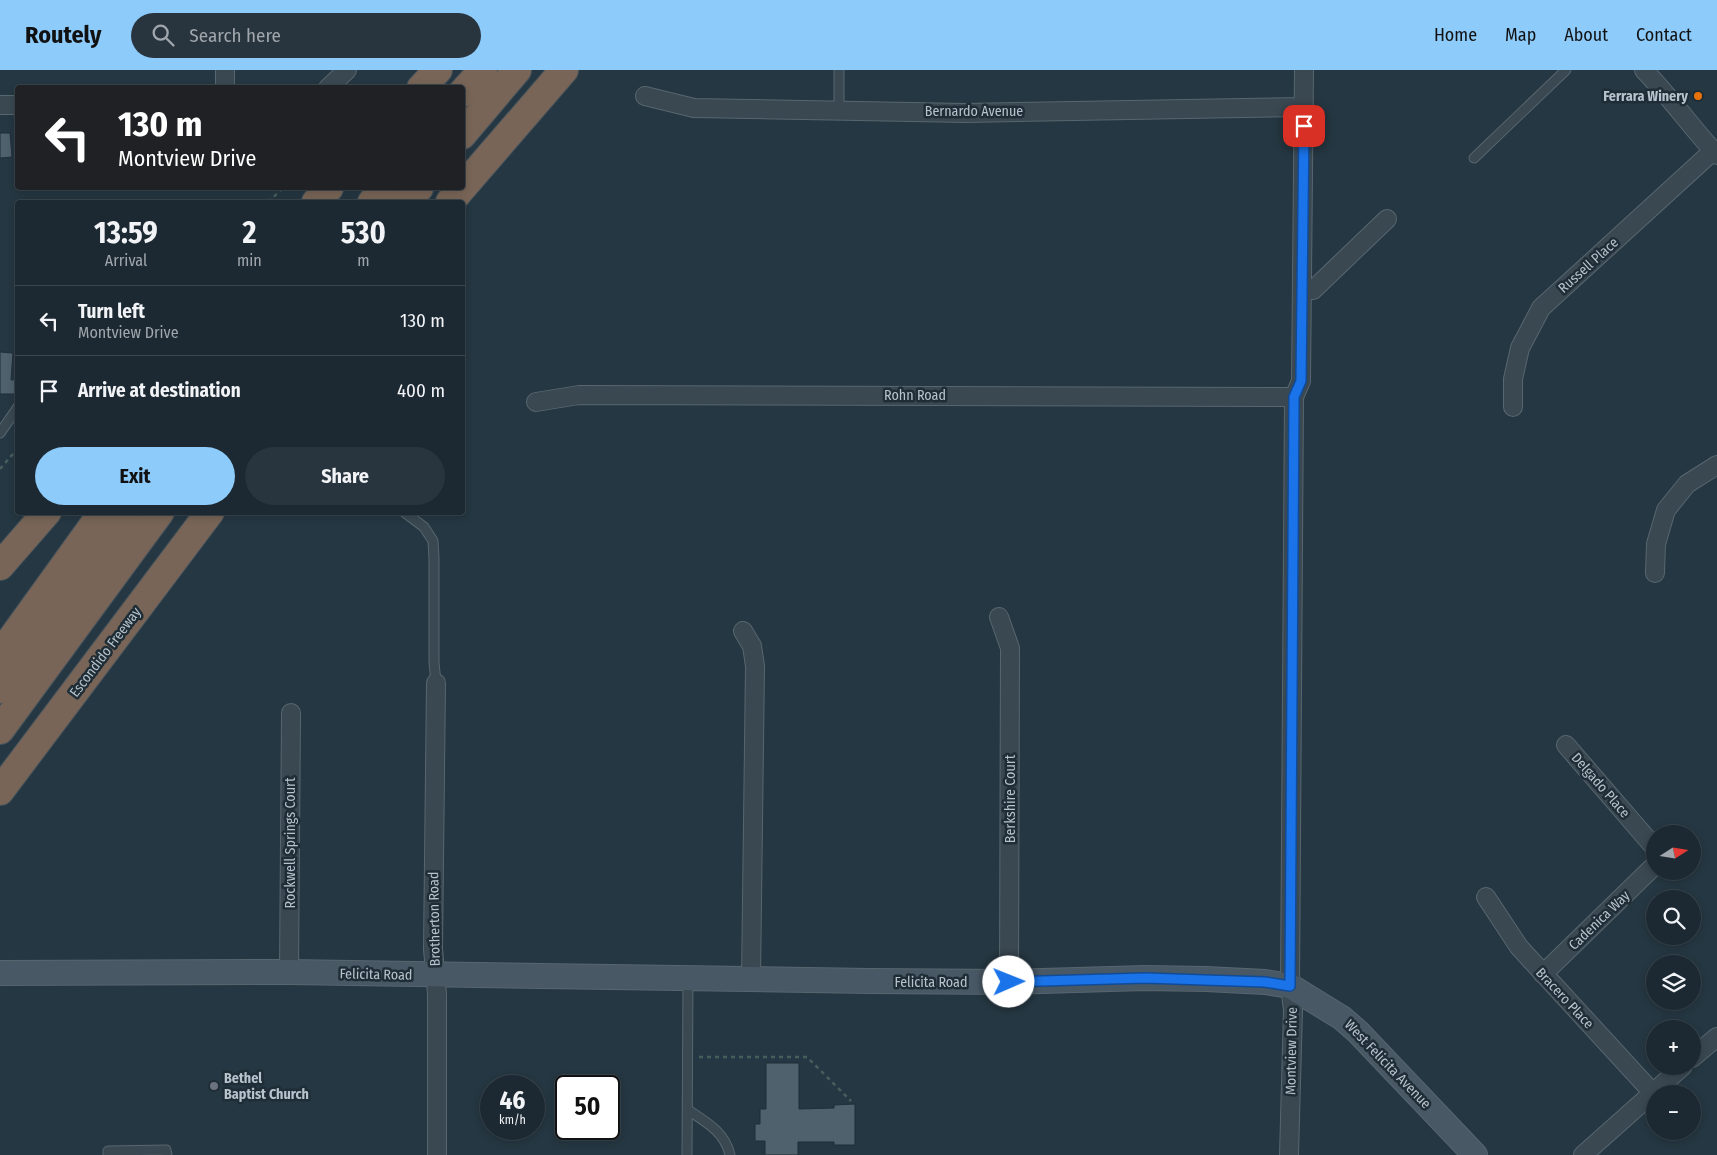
<!DOCTYPE html>
<meta charset="utf-8">
<style>
:root{--surface:#1c2932;--page:#29353e;--text:#f1f3f6;--muted:#a0a6ac;--line:#3a454d;--accent:#8dcbfb}
body{margin:0;font-family:"Fira Sans Condensed",sans-serif;background:var(--page);color:var(--text);height:100vh;display:flex;flex-direction:column;font-size:19px;white-space:nowrap}
*{box-sizing:border-box;margin:0}
p{font-size:16px;color:var(--muted)}
.icon{flex:none;width:28px;height:28px;fill:none;stroke:currentColor;stroke-width:2;stroke-linecap:round;stroke-linejoin:round}
.map{position:relative;flex:1;overflow:hidden}
.panel{position:absolute;left:15px;top:130px;width:450px;height:315px;display:flex;flex-direction:column;background:var(--surface);border-radius:5px;box-shadow:0 2px 8px #0003,0 0 0 1px var(--line)}
.panel>*{flex:none}
.guide{position:absolute;left:15px;top:15px;width:450px;height:105px;border-radius:5px;box-shadow:0 2px 8px #0003,0 0 0 1px var(--line);background:#202124;color:#fff;overflow:hidden}
.needle{width:32px;rotate:78deg}
.fabs{position:absolute;left:1646px;top:755px;display:grid;gap:10px}
.fabs a{display:grid;place-items:center;width:55px;height:55px;border-radius:50%;background:var(--surface);box-shadow:0 2px 8px #0003,0 0 0 1px var(--line);font-size:25px}
.speed{position:absolute;left:480px;top:1005px;display:flex;gap:10px;font-size:25px;font-weight:700;text-align:center}
.speed>*{display:grid;place-content:center;width:65px;height:65px;border-radius:50%;background:var(--surface);box-shadow:0 2px 8px #0003,0 0 0 1px var(--line);line-height:1}
.speed small{font-size:12px;font-weight:400}
.speed .limit{border:2px solid #111;border-radius:8px;background:#fff;color:#111}
.pin{position:absolute;display:grid;place-items:center;width:42px;height:42px;color:#fff;margin:-21px;border-radius:10px;box-shadow:0 2px 8px #0006}
.me{position:absolute;width:55px;margin:-28px;rotate:89deg;stroke-linejoin:round;filter:drop-shadow(0 0 4px #0008)}
.turn{display:flex;align-items:center;gap:18px;height:105px;padding:0 20px;font-size:22px}
.turn .icon{width:65px;height:65px;stroke-width:2.5}
.turn b{display:block;font-size:35px;line-height:42px}
.eta{display:flex;justify-content:space-evenly;align-items:center;height:85px;text-align:center}
.eta b{font-size:30px;font-weight:700;line-height:35px}
.cta{display:flex;gap:10px;margin-top:auto;padding:10px 20px}
.cta a{flex:1;height:58px;border-radius:30px;background:var(--accent);color:#111;font-size:20px;font-weight:700;line-height:58px;text-align:center}
.cta a+a{background:var(--page);color:var(--text)}
ul{padding:0;list-style:none}
li{display:flex;align-items:center;gap:15px;height:70px;padding:0 20px;border-top:1px solid var(--line)}
li div{flex:1}
li b{display:block;font-size:19px}
li em{font-style:normal}
header{display:flex;align-items:center;gap:30px;box-sizing:border-box;height:70px;padding:0 25px;background:var(--accent);color:#111}
header strong{font-size:24px}
nav{display:flex;gap:28px;margin-inline-start:auto;font-size:18px}
.search{width:350px;height:45px;background:var(--page);display:flex;align-items:center;gap:12px;box-sizing:border-box;padding:0 18px;border-radius:28px;color:var(--muted);font-size:19px}
.map>svg:first-child{display:block}
</style>
<header>
<strong>Routely</strong>
<div class="search"><svg class="icon" aria-label="search" viewBox="0 0 24 24"><circle cx="10" cy="10" r="6"/><path d="M15 15l6 6"/></svg>Search here</div>
<nav><a>Home</a><a>Map</a><a>About</a><a>Contact</a></nav>
</header>
<div class="map">
<svg width="1717" height="1085" viewBox="0 0 1717 1085">
<rect width="100%" height="100%" fill="#253742"/>
<g fill="#4e616d" stroke="#212f39">
<path d="M 0,63 L 10,63 L 12,87 L 0,88 Z"/>
<path d="M 0,282 L 13,283 L 11,310 L 18,309 L 18,324 L 0,324 Z"/>
<path d="M 766,993 L 799,993 L 799,1039 L 834,1038 L 834,1035 L 855,1034 L 855,1075 L 834,1075 L 834,1072 L 798,1072 L 798,1085 L 765,1085 L 765,1071 L 755,1071 L 755,1054 L 760,1054 L 760,1039 L 766,1039 Z"/>
</g>
<g fill="none" stroke-linecap="round" stroke-linejoin="round">
<g stroke="#58666f" stroke-width="11">
<g id="service">
<path d="M 839,40 L 839,0"/>
<path d="M 1474,88 L 1566,0"/>
<path d="M 0,363 L 18,337"/>
<path d="M 404,442 L 424,457 L 433,471 L 434,489 L 434,592 L 436,613"/>
<path d="M 688,1040 C 706,1052 725,1062 730,1085"/>
<path d="M 108,1085 L 108,1081 L 166,1080 L 167,1085"/>
<path d="M 687,1085 L 688,908"/>
</g>
</g>
<g stroke="#58666f" stroke-width="20">
<g id="minor">
<path d="M 225,0 L 225,18"/>
<path d="M 1644,0 C 1670,27 1692,58 1717,85"/>
<path d="M 328,18 L 347,0"/>
<path d="M 645,26 L 694,38 L 966,43 L 1304,37"/>
<path d="M 0,35 L 18,35"/>
<path d="M 1302,222 L 1313,220 L 1387,149"/>
<path d="M 536,332 L 579,325 L 1294,327"/>
<path d="M 1513,337 L 1513,309 L 1520,278 L 1541,238 L 1713,81"/>
<path d="M 1655,503 L 1656,474 L 1666,440 L 1687,414 L 1717,395"/>
<path d="M 999,547 L 1010,578 L 1009,912"/>
<path d="M 743,561 L 752,576 L 755,596 L 751,909"/>
<path d="M 436,613 L 433,879 L 437,924 L 437,1085"/>
<path d="M 1566,675 L 1655,778"/>
<path d="M 1486,827 L 1519,877 L 1652,1022"/>
<path d="M 289,902 L 291,643"/>
<path d="M 1543,904 L 1655,795"/>
<path d="M 1692,988 L 1717,967"/>
<path d="M 1289,1085 L 1293,940 L 1290,916 L 1294,327 L 1301,311 L 1304,0"/>
<path d="M 1583,1085 L 1683,996"/>
</g>
</g>
<g stroke="#58666f" stroke-width="26">
<path id="secondary" d="M 0,903 L 289,902 L 870,911 L 1009,912 L 1145,908 L 1206,909 L 1265,912 L 1290,916 L 1342,948 L 1358,962 L 1475,1085"/>
</g>
<g stroke="#45535c" stroke-width="30">
<g id="motorway">
<path d="M 421,18 L 438,0"/>
<path d="M 462,23 L 483,0"/>
<path d="M 462,65 L 517,0"/>
<path d="M 316,132 L 329,118"/>
<path d="M 372,132 L 384,118"/>
<path d="M 406,132 L 419,118"/>
<path d="M 450,132 L 564,0"/>
<path d="M 0,496 L 47,442"/>
<path d="M 0,585 L 103,442"/>
<path d="M 0,619 L 129,442"/>
<path d="M 0,660 L 160,442"/>
<path d="M 0,721 L 210,442"/>
</g>
</g>
<g stroke="#465f5d" stroke-width="2.5" stroke-dasharray="4 4" stroke-linecap="butt">
<path d="M 268,132 L 283,118"/>
<path d="M 0,399 L 18,378"/>
<path d="M 699,987 L 807,987 L 851,1031"/>
</g>
<use href="#service" stroke="#3a4852" stroke-width="9"/>
<use href="#minor" stroke="#3a4852" stroke-width="18"/>
<use href="#secondary" stroke="#485865" stroke-width="24"/>
<use href="#motorway" stroke="#786557" stroke-width="28"/>
</g>
<g fill="none" stroke-linecap="round" stroke-linejoin="round">
<g stroke="#114b97" stroke-width="12">
<path id="route" d="M 1009,912 L 1145,908 L 1265,912 L 1290,916 L 1294,327 L 1301,311 L 1304,56"/>
</g>
<use href="#route" stroke="#1a73e8" stroke-width="9"/>
</g>
<circle fill="#e8710a" stroke="#1f2d37" stroke-width="2" cx="1698" cy="26" r="5"/>
<circle fill="#6b7280" stroke="#1f2d37" stroke-width="2" cx="214" cy="1016" r="5"/>
<g text-anchor="middle" stroke-width="5" stroke-linejoin="round" paint-order="stroke">
<g font-size="14" font-weight="bold" fill="#b7c3cc" stroke="#1f2d37" text-anchor="end">
<text x="1688" y="31">Ferrara Winery</text>
<text x="224" y="1013" text-anchor="start">Bethel<tspan x="224" dy="16">Baptist Church</tspan></text>
</g>
<g font-size="14" fill="#b7c3cc" stroke="#1f2d37">
<text x="974" y="46">Bernardo Avenue</text>
<text transform="translate(1588 195) rotate(-42)" y="5">Russell Place</text>
<text x="915" y="330">Rohn Road</text>
<text transform="translate(105 582) rotate(-53)" y="5">Escondido Freeway</text>
<text transform="translate(1601 715) rotate(49)" y="5">Delgado Place</text>
<text transform="translate(1010 729) rotate(-90)" y="5">Berkshire Court</text>
<text transform="translate(290 773) rotate(-90)" y="5">Rockwell Springs Court</text>
<text transform="translate(434 849) rotate(-91)" y="5">Brotherton Road</text>
<text transform="translate(1599 850) rotate(-44)" y="5">Cadenica Way</text>
<text transform="translate(376 904) rotate(1)" y="5">Felicita Road</text>
<text x="931" y="917">Felicita Road</text>
<text transform="translate(1565 928) rotate(47)" y="5">Bracero Place</text>
<text transform="translate(1291 981) rotate(-89)" y="5">Montview Drive</text>
<text transform="translate(1388 994) rotate(46)" y="5">West Felicita Avenue</text>
</g>
</g>
</svg>
<div class="fabs">
<a><svg class="needle" viewBox="-14 -14 28 28"><path d="M0-13l5 13h-10z" fill="#e53935"/><path d="M0 13l5-13h-10z" fill="#a0a6ac"/></svg></a>
<a><svg class="icon" aria-label="search" viewBox="0 0 24 24"><circle cx="10" cy="10" r="6"/><path d="M15 15l6 6"/></svg></a>
<a><svg class="icon" aria-label="layers" viewBox="0 0 24 24"><path d="M12 4l9 5-9 5-9-5zM3 14l9 5 9-5"/></svg></a>
<a>+</a>
<a>−</a>
</div>
<div class="speed"><div>46<small>km/h</small></div><div class="limit">50</div></div>
<div class="pin" style="left:1304px;top:56px;background:#d93025"><svg class="icon" aria-label="arrive" viewBox="0 0 24 24"><path d="M6 21V4h12l-3 4 3 4H6"/></svg></div>
<svg class="me" style="left:1009px;top:912px" viewBox="-20 -20 40 40"><circle r="19" fill="#fff"/><path d="M0-13L10 11 0 6-10 11z" fill="#1a73e8"/></svg>
<div class="guide">
<div class="turn"><svg class="icon" aria-label="left" viewBox="0 0 24 24"><path d="M17 20v-9H6M10 6l-5 5 5 5"/></svg><div><b>130 m</b>Montview Drive</div></div>
</div>
<section class="panel">
<div class="eta">
<div><b>13:59</b><p>Arrival</p></div>
<div><b>2</b><p>min</p></div>
<div><b>530</b><p>m</p></div>
</div>
<ul>
<li><svg class="icon" aria-label="left" viewBox="0 0 24 24"><path d="M17 20v-9H6M10 6l-5 5 5 5"/></svg><div><b>Turn left</b><p>Montview Drive</p></div><em>130 m</em></li>
<li><svg class="icon" aria-label="arrive" viewBox="0 0 24 24"><path d="M6 21V4h12l-3 4 3 4H6"/></svg><div><b>Arrive at destination</b></div><em>400 m</em></li>
</ul>
<div class="cta"><a>Exit</a><a>Share</a></div>
</section>
</div>
